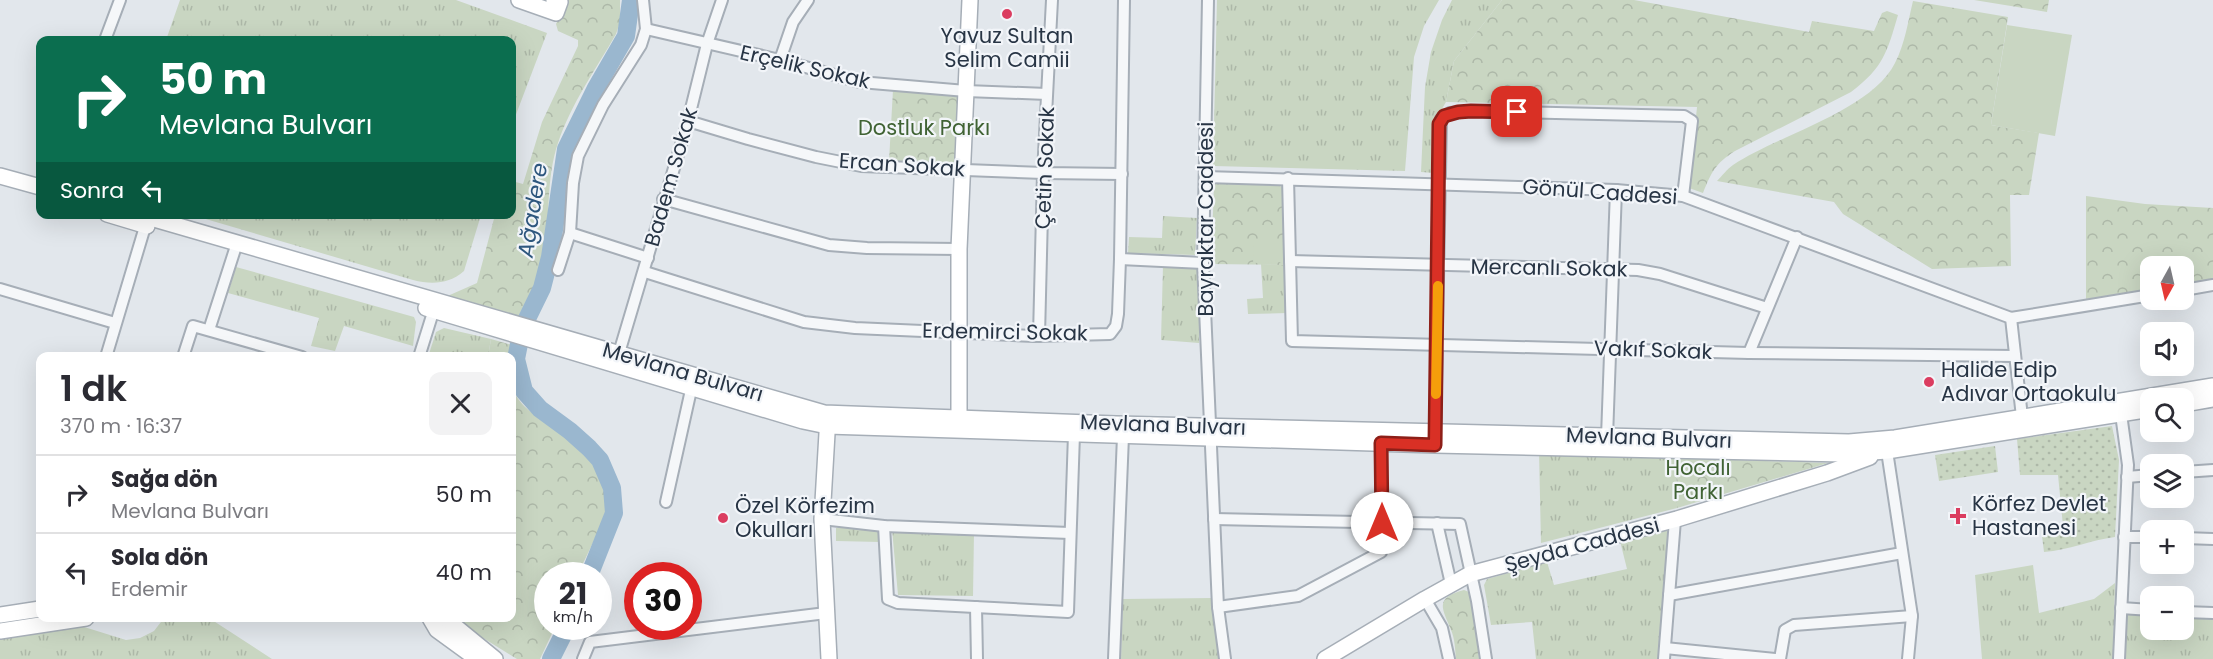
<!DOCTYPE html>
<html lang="tr">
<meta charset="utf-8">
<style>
:root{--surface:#fff;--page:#f2f2f3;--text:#2b2b33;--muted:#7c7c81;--line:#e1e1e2}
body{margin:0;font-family:Poppins,sans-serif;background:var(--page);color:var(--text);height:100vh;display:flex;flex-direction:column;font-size:22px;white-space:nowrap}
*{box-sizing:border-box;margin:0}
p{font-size:20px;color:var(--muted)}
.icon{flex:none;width:33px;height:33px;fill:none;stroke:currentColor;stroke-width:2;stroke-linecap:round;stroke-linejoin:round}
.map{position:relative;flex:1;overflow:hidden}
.side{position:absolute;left:36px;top:352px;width:480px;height:270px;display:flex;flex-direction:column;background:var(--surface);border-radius:12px;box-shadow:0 6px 24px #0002}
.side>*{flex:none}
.hud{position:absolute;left:36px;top:36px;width:480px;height:183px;border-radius:12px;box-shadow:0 6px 24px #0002;background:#0b6e4f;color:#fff;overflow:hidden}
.needle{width:39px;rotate:188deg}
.controls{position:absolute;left:2140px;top:256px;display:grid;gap:12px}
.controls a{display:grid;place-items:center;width:54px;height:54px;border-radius:12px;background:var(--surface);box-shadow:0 6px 24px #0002;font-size:30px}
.speed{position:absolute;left:534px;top:562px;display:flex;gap:12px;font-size:30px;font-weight:700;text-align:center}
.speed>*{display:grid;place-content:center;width:78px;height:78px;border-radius:50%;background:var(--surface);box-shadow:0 6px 24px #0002;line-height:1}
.speed small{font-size:15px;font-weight:400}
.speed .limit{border:9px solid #d22;background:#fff;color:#111}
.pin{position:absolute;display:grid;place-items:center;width:51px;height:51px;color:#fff;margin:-26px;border-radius:12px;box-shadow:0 3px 9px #0006}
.me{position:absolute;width:66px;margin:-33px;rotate:0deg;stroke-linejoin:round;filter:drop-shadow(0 0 4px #0008)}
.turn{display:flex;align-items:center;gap:21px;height:126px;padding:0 24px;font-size:27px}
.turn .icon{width:78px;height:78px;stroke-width:2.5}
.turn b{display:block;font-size:42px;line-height:51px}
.then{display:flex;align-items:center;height:57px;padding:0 24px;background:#0003;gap:12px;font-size:22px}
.round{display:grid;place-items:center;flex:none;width:63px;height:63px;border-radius:12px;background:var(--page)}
.summary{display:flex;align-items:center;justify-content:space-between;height:102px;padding:0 24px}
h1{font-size:36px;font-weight:600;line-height:45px}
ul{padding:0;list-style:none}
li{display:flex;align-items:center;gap:18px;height:78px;padding:0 24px;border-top:2px solid var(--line)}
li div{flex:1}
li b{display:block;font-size:22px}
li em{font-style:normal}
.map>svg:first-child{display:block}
</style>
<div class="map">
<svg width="2213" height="659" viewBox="0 0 2213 659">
<defs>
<pattern id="grass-tufts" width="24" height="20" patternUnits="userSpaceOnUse" patternTransform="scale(1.5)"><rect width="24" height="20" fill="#c9d6c2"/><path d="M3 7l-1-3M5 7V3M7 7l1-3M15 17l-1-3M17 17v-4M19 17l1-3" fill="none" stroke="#adb8a8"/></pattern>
<pattern id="forest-crowns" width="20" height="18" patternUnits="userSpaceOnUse" patternTransform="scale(1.5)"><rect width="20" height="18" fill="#c9d6c2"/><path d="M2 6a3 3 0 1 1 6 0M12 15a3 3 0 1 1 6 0" fill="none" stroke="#adb8a8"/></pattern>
<pattern id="garden-dots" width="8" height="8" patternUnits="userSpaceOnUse" patternTransform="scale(1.5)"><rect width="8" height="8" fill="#c9d6c2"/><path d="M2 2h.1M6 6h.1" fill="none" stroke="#adb8a8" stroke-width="1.8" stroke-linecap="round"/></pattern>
</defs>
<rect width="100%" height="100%" fill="#e2e7ec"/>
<g fill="url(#grass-tufts)">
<path d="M 180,0 L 456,0 L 547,33 L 512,125 L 512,40 L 166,40 Z"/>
<path d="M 1217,0 L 1439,0 L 1424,26 L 1414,57 L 1405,171 L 1213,166 Z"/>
<path d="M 1452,0 L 1502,0 L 1454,61 L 1446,102 L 1437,117 L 1434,173 L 1421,172 L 1425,87 L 1431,52 L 1442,20 Z"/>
<path d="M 192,215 L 481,215 L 464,271 C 449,284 432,285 413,280 Z"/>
<path d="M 1163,216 L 1197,218 L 1195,255 L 1128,253 L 1129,237 L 1162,238 Z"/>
<path d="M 1261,264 L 1286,265 L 1288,313 L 1248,314 L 1247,299 L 1263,298 Z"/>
<path d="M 1163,266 L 1199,268 L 1199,343 L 1161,340 Z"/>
<path d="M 236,267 L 414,317 L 416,322 L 413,346 L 344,326 L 335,351 L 311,346 L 319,318 L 228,293 Z"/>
<path d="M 444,328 L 491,339 L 488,357 L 428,357 L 436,332 Z"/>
<path d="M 1539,451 L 1676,458 L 1677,508 L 1541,543 Z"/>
<path d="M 841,527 L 879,529 L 880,542 L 836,541 L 836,528 Z"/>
<path d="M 1670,527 L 1659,659 L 1536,659 L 1532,622 L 1491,625 L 1484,585 L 1487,579 L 1547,562 L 1554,585 L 1627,569 L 1620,541 Z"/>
<path d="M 892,529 L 974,533 L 973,596 L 898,595 Z"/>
<path d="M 2033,565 L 2039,613 L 2094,599 L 2115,583 L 2113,659 L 1982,659 L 1975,575 Z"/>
<path d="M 1212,598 L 1220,659 L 1121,659 L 1123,599 Z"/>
<path d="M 2121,608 L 2151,610 L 2151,630 L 2184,630 L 2184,612 L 2213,613 L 2213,659 L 2119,659 Z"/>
<path d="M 164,618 L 209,618 L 272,659 L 0,659 L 0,636 L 81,626 L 126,640 L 140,638 L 154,631 Z"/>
</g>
<g fill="url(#forest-crowns)">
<path d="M 568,0 L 620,0 L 620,22 L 616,34 C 596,69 571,104 558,143 C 545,181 551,222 543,261 C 538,281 526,301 517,319 L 443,298 L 477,283 L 495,215 L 512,214 L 512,181 L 523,184 L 542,122 L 578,46 L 578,40 L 558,31 L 556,24 Z"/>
<path d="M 1502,0 L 1634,0 L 1809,32 L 1812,21 L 1874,31 L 1882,13 L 1887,11 L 1898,15 C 1887,52 1884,67 1851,92 L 1735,151 C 1715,164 1712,171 1703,193 L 1689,188 L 1697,107 L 1446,102 L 1454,61 Z"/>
<path d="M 1974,0 L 2049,0 L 2047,12 Z"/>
<path d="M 1913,1 L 2008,17 L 1991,125 L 2039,133 L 2029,195 L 2010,195 L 2011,266 L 1932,269 L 1843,214 L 1834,202 L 1717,181 C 1722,176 1727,169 1733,165 C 1778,135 1871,111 1895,63 C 1905,44 1908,21 1913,1 Z"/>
<path d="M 893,90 L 959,94 L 956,164 L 889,161 Z"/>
<path d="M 1217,181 L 1275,182 L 1284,189 L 1286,265 L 1211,264 L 1214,186 Z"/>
<path d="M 2086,196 L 2145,204 L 2213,208 L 2213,279 L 2184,284 L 2184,267 L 2151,267 L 2151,289 L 2086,299 Z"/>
<path d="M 491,339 L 512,345 C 512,357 510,380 514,391 C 520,407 537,416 550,425 C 574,442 605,468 607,499 C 608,517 585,558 577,576 L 548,576 L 548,627 L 555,627 L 540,659 L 517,659 L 451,618 L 512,618 L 512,357 L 488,357 Z"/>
<path d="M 1676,458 L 1828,463 L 1677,508 Z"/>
<path d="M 1464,590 L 1469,592 L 1473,599 L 1479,659 L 1456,659 C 1455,649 1455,639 1451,630 C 1443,609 1433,598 1464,590 Z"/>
</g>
<g fill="url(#garden-dots)">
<path d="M 2112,426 L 2119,460 L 2115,537 C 2091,540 2069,550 2044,552 L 2041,528 L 2063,526 L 2058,475 L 2020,475 L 2017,439 Z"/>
<path d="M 1995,446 L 1998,472 L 1939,481 L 1935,455 Z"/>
</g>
<g fill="#c9d6c2">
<path d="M 2007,25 L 2072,35 L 2055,136 L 1991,125 Z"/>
<path d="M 1254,245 L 1283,245 L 1284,262 L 1253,263 Z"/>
</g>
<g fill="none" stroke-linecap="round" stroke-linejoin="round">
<g stroke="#9ab7cf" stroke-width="18">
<path d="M 589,576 L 614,513 L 612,488 L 600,460 L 589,448 L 570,431 L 540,409 L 524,391 L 516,359 L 522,329 L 542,288 L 550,257 L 566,149 L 596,88 L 626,36 L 631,0"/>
<path d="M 551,659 L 567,627"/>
</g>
<g stroke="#a6aeb7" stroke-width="14">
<g id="street">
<path d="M 1208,0 L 1203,263 L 1218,607 L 1225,659"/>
<path d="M 646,29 L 780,60 L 860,82 L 966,91 L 1047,94"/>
<path d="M 105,40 L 120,0"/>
<path d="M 780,60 L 793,22 L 808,0"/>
<path d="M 688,121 L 748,139 L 816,157 L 861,166 L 1043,173 L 1122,174"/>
<path d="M 1205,177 L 1616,190 L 1683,196 L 2011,318 L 2022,417"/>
<path d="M 1288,178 L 1292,341 L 1749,353 L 2015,356"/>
<path d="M 663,199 L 829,245 L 867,248 L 959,249"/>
<path d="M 570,233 L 648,258"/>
<path d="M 1120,259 L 1203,263"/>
<path d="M 1290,261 L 1638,270 L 1660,274 L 1767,308"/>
<path d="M 558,270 L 570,233 L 573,183 L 578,156 L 603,105 L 641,45 L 646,29 L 643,0"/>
<path d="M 645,272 L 804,322 L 855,328 L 1034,336 L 1110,334 L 1116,326 L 1118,314 L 1120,259 L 1124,0"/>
<path d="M 0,289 L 115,323"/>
<path d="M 2184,290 L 2213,285"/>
<path d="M 2011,318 L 2151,295"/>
<path d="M 209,330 L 237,243"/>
<path d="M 1039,336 L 1043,173 L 1052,0"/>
<path d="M 619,353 L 688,121 L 707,44 L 722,0"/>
<path d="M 1749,353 L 1797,237"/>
<path d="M 106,357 L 147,220"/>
<path d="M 183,357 L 193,326 L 302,357"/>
<path d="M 419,357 L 435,306"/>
<path d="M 1607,437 L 1616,190"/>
<path d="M 1435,439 L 1441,119 L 1450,113 L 1471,111 L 1684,116 L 1692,121 L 1683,196"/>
<path d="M 1887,451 L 1912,616 L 1908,659"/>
<path d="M 2184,472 L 2213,470"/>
<path d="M 2127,477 L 2151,475"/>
<path d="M 666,502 L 693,381"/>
<path d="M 822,519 L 884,526 L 1070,533"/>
<path d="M 1214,519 L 1460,524 L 1477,601 L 1486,659"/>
<path d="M 1437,523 L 1451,584"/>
<path d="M 884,526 L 888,599 L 898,603 L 1068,612 L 1074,434"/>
<path d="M 2124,537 L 2151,537"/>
<path d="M 2184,538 L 2213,539"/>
<path d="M 1669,595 L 1902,553"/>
<path d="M 1425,599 L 1442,628 L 1449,659"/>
<path d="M 976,607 L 977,659"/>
<path d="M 1218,607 L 1298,596 L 1381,552 L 1381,443"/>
<path d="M 2121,608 L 2151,610"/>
<path d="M 2184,612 L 2213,613"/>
<path d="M 1665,648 L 1775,659"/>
<path d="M 583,659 L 590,642 L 826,613"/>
<path d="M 1114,659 L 1123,436"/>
<path d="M 1664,659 L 1675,520"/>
<path d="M 1780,659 L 1785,630 L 1794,625 L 1912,616"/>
<path d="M 2119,659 L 2128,465 L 2121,414"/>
</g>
</g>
<g stroke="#a6aeb7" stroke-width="18">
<g id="secondary">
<path d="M 519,0 L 556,13 L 560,2 L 554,0"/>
<path d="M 0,176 L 40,187"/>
<path d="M 107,214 L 147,226"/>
<path d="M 137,214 L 824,413 L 1116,424 L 1849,442 L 1895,438 L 2213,386"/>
<path d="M 426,308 L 803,421 L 827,426 L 1435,445 L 1843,454 L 1887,451 L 2151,409"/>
<path d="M 2184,404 L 2213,399"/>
<path d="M 828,416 L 822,519 L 829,659"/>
<path d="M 959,426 L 959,249 L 970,0"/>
<path d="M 0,615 L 40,609"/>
<path d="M 430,618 L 437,630 L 477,659"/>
<path d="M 445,618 L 495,659"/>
<path d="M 0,631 L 86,618"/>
<path d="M 1325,659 L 1425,599 L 1470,574 L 1677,519 L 1827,473 L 1870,457"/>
</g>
</g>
<use href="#street" stroke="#f5f7f9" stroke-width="10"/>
<use href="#secondary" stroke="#fff" stroke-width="15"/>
</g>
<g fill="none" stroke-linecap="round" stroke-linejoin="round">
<g stroke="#8d1f18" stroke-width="15">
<path id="route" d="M 1382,523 L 1381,443 L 1435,445 L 1439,124 L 1444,116 L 1458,112 L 1471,111 L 1517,112"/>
</g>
<use href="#route" stroke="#d93025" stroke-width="10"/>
<path stroke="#f59e0b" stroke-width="10" d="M 1436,394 L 1438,286"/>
</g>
<g fill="#db3d60" stroke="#f2f5f9" stroke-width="2">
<circle cx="1007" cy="14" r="6"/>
<circle cx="1929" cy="382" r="6"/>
<path d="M1955 507h6v6h6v6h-6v6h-6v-6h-6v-6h6z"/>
<circle cx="723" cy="518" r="6"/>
</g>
<g text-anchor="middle" stroke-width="4.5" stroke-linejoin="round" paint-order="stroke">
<g font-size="21" fill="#283545" stroke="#f2f5f9" text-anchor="start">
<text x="1007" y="43" text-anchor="middle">Yavuz Sultan<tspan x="1007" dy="24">Selim Camii</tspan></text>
<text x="1941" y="377">Halide Edip<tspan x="1941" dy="24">Adıvar Ortaokulu</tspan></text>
<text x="1972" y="511">Körfez Devlet<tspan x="1972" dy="24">Hastanesi</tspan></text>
<text x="735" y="513">Özel Körfezim<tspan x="735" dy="24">Okulları</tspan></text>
</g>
<g font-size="21" fill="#283545" stroke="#f2f5f9">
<text transform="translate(805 67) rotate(13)" y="7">Erçelik Sokak</text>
<text transform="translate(902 165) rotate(4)" y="7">Ercan Sokak</text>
<text transform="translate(1045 168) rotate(-88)" y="7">Çetin Sokak</text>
<text transform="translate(671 177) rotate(-74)" y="7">Badem Sokak</text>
<text transform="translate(1600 192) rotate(4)" y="7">Gönül Caddesi</text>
<text transform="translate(1206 219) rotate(-90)" y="7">Bayraktar Caddesi</text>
<text transform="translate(1549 268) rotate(1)" y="7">Mercanlı Sokak</text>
<text transform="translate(1005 332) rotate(1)" y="7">Erdemirci Sokak</text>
<text transform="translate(1653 350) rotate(2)" y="7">Vakıf Sokak</text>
<text transform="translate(683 372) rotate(16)" y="7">Mevlana Bulvarı</text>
<text transform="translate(1163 425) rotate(2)" y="7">Mevlana Bulvarı</text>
<text transform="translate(1649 438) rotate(2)" y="7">Mevlana Bulvarı</text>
<text transform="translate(1582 545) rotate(-15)" y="7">Şeyda Caddesi</text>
</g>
<g font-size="21" fill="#406334" stroke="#f2f5f9">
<text x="924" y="135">Dostluk Parkı</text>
<text x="1698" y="475">Hocalı<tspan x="1698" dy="24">Parkı</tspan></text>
</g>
<g font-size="22" font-style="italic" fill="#2e577e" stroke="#f2f5f9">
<text transform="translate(532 210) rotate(-81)" y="8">Ağadere</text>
</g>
</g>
</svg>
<div class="controls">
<a><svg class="needle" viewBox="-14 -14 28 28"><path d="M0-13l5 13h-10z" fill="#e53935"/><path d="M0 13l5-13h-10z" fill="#7c7c81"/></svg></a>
<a><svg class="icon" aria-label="sound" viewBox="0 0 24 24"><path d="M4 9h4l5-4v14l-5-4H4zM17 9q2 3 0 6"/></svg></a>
<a><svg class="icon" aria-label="search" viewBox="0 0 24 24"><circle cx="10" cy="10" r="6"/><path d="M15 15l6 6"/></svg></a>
<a><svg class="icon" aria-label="layers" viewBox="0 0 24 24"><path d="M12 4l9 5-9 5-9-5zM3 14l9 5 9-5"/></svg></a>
<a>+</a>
<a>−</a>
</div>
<div class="speed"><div>21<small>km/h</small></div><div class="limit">30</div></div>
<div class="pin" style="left:1517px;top:112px;background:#d93025"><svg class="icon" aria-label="arrive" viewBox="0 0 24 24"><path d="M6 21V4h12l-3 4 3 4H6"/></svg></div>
<svg class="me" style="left:1382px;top:523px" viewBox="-20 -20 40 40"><circle r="19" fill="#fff"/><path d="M0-13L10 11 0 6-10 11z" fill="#d93025"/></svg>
<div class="hud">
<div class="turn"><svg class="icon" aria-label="right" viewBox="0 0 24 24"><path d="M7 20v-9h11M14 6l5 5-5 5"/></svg><div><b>50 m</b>Mevlana Bulvarı</div></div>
<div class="then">Sonra<svg class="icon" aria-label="left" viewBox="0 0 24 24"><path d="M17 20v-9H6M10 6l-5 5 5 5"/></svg></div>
</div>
<section class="side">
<div class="summary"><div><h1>1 dk</h1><p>370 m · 16:37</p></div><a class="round"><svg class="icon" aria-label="close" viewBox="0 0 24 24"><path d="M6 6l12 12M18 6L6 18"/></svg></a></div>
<ul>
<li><svg class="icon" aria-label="right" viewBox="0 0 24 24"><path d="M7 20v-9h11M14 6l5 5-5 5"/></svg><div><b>Sağa dön</b><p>Mevlana Bulvarı</p></div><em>50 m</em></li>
<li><svg class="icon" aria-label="left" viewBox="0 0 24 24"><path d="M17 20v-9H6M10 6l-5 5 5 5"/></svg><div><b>Sola dön</b><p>Erdemir</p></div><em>40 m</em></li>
</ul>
</section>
</div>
